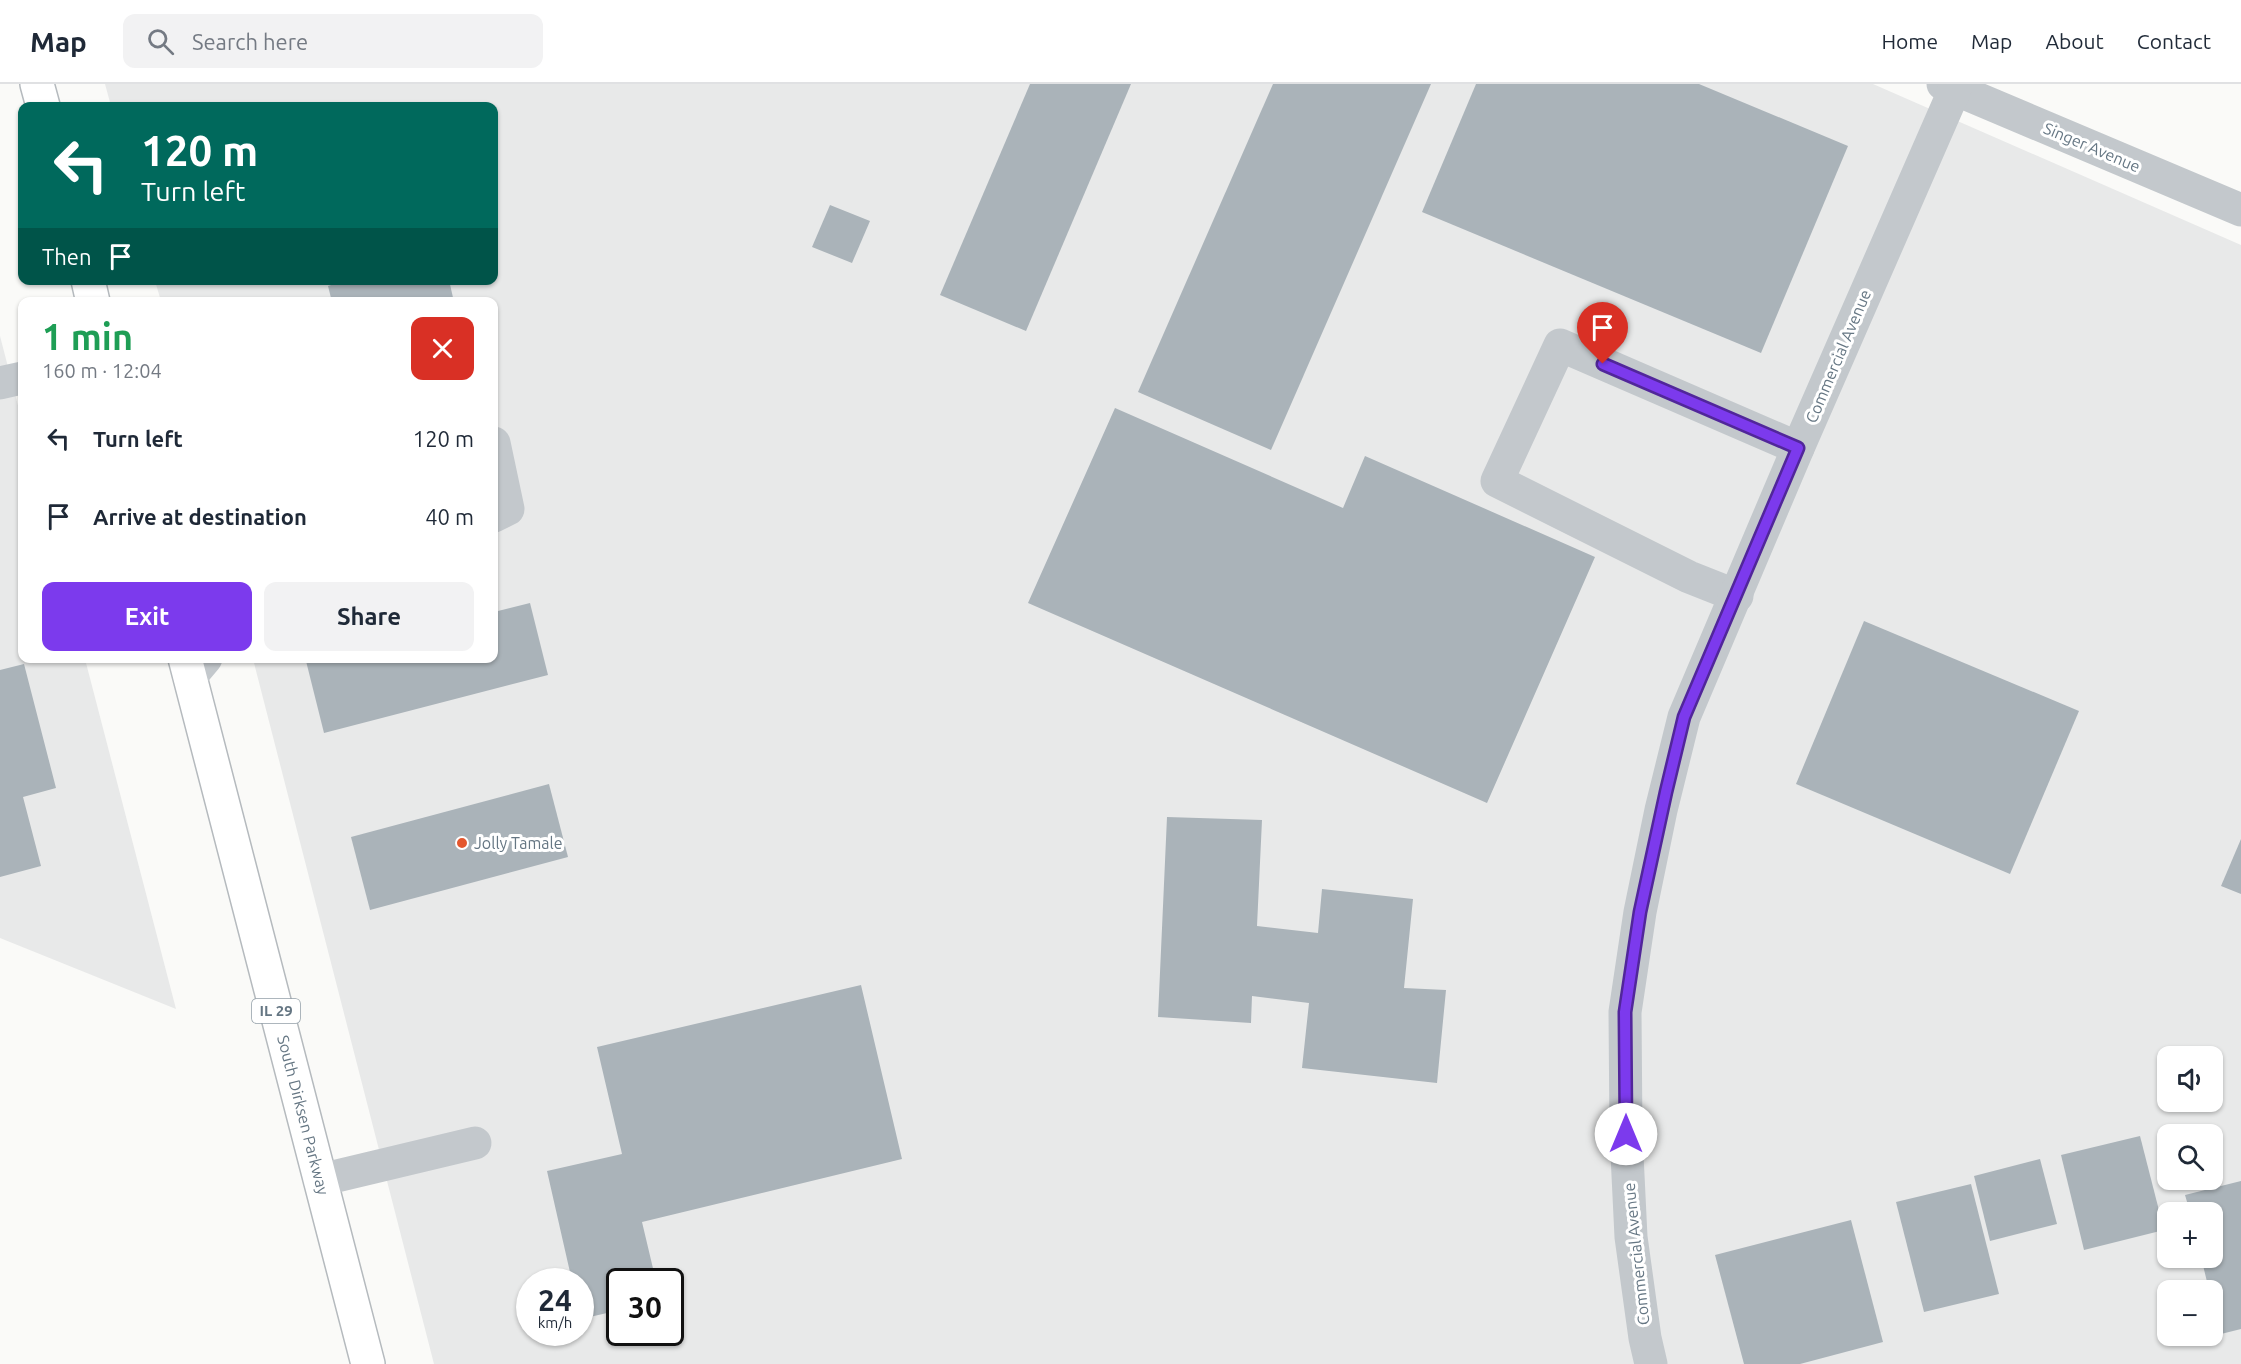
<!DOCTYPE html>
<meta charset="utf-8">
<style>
:root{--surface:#fff;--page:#f2f2f3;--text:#1f2937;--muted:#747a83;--line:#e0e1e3;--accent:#7c3aed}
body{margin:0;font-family:Ubuntu,sans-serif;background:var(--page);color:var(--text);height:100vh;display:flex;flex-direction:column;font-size:22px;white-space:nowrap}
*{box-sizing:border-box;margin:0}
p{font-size:20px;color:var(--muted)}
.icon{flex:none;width:33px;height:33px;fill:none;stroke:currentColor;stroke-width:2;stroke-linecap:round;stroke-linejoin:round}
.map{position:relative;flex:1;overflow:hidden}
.sheet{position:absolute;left:18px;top:213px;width:480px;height:366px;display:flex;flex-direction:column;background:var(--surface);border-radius:12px;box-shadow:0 2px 4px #0004}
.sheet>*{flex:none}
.hud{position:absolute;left:18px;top:18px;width:480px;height:183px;border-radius:12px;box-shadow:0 2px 4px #0004;background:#00695c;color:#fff;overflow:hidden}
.fabs{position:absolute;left:2157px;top:962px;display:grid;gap:12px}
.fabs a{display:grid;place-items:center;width:66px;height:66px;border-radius:12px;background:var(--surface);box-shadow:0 2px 4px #0004;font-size:30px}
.speed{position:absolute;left:516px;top:1184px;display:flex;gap:12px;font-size:30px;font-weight:700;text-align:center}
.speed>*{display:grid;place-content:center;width:78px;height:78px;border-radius:50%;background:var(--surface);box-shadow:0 2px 4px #0004;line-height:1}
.speed small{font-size:15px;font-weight:400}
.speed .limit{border:3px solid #111;border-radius:9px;background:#fff;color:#111}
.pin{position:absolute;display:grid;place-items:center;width:51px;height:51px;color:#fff;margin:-62px -26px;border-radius:50% 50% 50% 0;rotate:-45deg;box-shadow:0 0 6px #0007}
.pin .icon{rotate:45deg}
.me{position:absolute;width:66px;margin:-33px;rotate:0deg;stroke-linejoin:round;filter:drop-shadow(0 0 4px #0008)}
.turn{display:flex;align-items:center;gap:21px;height:126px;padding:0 24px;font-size:27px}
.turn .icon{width:78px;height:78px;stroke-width:2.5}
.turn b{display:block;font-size:42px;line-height:51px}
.then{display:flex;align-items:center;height:57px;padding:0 24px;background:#0003;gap:12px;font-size:22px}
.round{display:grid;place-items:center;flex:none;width:63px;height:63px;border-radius:12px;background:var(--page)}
.head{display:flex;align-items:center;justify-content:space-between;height:102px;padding:0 24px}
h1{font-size:36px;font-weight:700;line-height:45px;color:#1e9e55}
.cta{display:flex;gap:12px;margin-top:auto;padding:12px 24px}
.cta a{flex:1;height:69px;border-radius:12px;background:var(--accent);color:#fff;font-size:24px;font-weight:700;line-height:69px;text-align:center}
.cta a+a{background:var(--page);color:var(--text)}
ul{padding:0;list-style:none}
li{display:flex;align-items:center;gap:18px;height:78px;padding:0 24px}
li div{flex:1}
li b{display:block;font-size:22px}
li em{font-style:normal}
header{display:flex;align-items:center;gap:36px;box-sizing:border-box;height:84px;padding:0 30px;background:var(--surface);border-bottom:2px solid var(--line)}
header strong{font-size:28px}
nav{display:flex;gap:33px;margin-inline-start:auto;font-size:21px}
.search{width:420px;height:54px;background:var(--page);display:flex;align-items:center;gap:15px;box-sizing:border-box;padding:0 21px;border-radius:12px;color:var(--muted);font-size:22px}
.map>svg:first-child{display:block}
</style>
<header>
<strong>Map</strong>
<div class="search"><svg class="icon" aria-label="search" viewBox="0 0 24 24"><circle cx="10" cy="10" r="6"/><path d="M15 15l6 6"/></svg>Search here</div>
<nav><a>Home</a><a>Map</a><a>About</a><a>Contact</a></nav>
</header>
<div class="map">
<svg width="2241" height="1280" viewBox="0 0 2241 1280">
<rect width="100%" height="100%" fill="#fafaf8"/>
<g fill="#e8e9e9" fill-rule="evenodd">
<path d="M 105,0 L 1873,0 L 2241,161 L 2241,1280 L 434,1280 L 253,575 L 494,574 L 494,218 L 161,217 L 155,197 L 494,196 L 494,22 L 111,22 ZM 2168,972 L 2212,972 L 2212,1017 L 2168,1017 ZM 2168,1050 L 2212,1050 L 2212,1095 L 2168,1095 ZM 2168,1128 L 2212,1128 L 2212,1173 L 2168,1173 ZM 530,1197 L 580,1197 L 580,1248 L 530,1248 ZM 620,1197 L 670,1197 L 670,1248 L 620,1248 ZM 2168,1206 L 2212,1206 L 2212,1251 L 2168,1251 Z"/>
<path d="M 0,252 L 22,337 L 22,574 L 85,575 L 176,925 L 0,854 Z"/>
</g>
<g fill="#aab3b9">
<path d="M 1030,0 L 1131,0 L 1026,247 L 940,211 Z"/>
<path d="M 1273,0 L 1431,0 L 1271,366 L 1138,308 Z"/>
<path d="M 1476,0 L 1699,0 L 1848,62 L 1761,269 L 1422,128 Z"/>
<path d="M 830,121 L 870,137 L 852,179 L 812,163 Z"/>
<path d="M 347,196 L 449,196 L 454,218 L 332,218 L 328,202 Z"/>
<path d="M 1115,324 L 1343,424 L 1365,372 L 1595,473 L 1487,719 L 1028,519 Z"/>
<path d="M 530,519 L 548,591 L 324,649 L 306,577 L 315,574 L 494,574 L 494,528 Z"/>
<path d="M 1864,537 L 2079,627 L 2010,790 L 1796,700 Z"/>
<path d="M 24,580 L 56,704 L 23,713 L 41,782 L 0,793 L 0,586 Z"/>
<path d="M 549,700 L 568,773 L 370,826 L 351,753 Z"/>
<path d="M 1167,733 L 1262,736 L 1257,842 L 1318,849 L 1322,805 L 1413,815 L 1404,904 L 1446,906 L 1437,999 L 1302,984 L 1309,919 L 1252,912 L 1251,939 L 1158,933 Z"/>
<path d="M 2241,755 L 2241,810 L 2221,802 Z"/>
<path d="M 861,901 L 902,1075 L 642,1138 L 656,1197 L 620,1197 L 620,1226 L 581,1235 L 580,1197 L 572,1197 L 547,1087 L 622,1070 L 597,963 Z"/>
<path d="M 2140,1052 L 2164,1146 L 2084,1166 L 2061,1071 Z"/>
<path d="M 2040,1075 L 2057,1140 L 1990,1157 L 1974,1092 Z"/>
<path d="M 2241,1097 L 2241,1245 L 2221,1250 L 2212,1218 L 2212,1206 L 2209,1206 L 2201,1173 L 2212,1173 L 2212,1128 L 2190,1128 L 2185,1111 Z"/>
<path d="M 1971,1100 L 1999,1210 L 1924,1228 L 1896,1118 Z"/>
<path d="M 1851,1136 L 1883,1258 L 1800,1280 L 1744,1280 L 1715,1171 Z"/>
</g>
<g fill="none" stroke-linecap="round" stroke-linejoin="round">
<g stroke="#b5babe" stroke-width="36">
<g id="major">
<path d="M 37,0 L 43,22"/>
<path d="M 88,196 L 93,218"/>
<path id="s1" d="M 185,574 L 368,1280"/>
</g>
</g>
<g stroke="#c3c8cc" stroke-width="33">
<path d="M 1943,0 L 2241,126"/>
<path d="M 0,299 L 22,294"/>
<path d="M 494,359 L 508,425 L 494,432"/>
<path d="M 1737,512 L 1689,493 L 1497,397 L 1560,261 L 1798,364"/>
<path d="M 190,593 L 206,574"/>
<path d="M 320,1096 L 475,1059"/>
<path d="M 1651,1280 L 1645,1254 L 1631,1153 L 1626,1050 L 1625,928 L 1640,828 L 1661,726 L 1684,633 L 1798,364 L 1955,5"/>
</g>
<use href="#major" stroke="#fff" stroke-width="33"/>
</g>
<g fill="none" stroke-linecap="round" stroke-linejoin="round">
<g stroke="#51269a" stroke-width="15">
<path id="route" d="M 1603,280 L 1798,364 L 1684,633 L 1666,708 L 1640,828 L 1625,928 L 1626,1050"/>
</g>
<use href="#route" stroke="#7c3aed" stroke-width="10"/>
</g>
<circle fill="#e4572e" stroke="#fff" stroke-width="2" cx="462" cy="759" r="6"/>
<g text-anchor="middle" stroke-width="6" stroke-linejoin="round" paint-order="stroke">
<rect fill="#fff" stroke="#939fa8" stroke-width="1.5" x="252" y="915" width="48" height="24" rx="4.5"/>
<g font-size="15" font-weight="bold" fill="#657683">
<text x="276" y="932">IL 29</text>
</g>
<g font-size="16" fill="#657683" stroke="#fff">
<text transform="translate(2092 63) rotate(23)" y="6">Singer Avenue</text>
<text transform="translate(1838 272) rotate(-67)" y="6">Commercial Avenue</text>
<text dy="6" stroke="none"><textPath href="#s1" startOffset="472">South Dirksen Parkway</textPath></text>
<text transform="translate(1636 1170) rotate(-96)" y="6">Commercial Avenue</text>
</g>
<g font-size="16" fill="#657683" stroke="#fff" text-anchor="start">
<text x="474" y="765">Jolly Tamale</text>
</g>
</g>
</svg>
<div class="fabs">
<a><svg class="icon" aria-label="sound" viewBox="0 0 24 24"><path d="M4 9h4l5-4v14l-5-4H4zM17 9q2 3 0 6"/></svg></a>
<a><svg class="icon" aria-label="search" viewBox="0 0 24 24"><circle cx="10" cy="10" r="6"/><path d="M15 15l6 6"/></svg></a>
<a>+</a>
<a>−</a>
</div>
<div class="speed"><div>24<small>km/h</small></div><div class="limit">30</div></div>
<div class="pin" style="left:1603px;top:280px;background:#d93025"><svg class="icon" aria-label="arrive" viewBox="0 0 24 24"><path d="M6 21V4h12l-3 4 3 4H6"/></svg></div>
<svg class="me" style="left:1626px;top:1050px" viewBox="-20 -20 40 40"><circle r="19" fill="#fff"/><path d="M0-13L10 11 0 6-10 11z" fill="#7c3aed"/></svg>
<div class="hud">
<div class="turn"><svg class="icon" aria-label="left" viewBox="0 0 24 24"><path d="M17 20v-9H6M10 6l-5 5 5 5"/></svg><div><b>120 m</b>Turn left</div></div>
<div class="then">Then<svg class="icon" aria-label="arrive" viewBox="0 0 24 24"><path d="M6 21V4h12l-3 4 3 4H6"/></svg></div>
</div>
<section class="sheet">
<div class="head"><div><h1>1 min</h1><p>160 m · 12:04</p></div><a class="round" style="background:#d93025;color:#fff"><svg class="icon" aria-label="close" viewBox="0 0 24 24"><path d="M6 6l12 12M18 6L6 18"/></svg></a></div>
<ul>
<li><svg class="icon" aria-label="left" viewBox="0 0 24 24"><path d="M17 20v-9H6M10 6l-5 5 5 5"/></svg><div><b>Turn left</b></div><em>120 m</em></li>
<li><svg class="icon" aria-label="arrive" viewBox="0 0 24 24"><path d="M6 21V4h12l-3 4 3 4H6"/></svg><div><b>Arrive at destination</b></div><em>40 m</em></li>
</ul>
<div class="cta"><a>Exit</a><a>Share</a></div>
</section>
</div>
